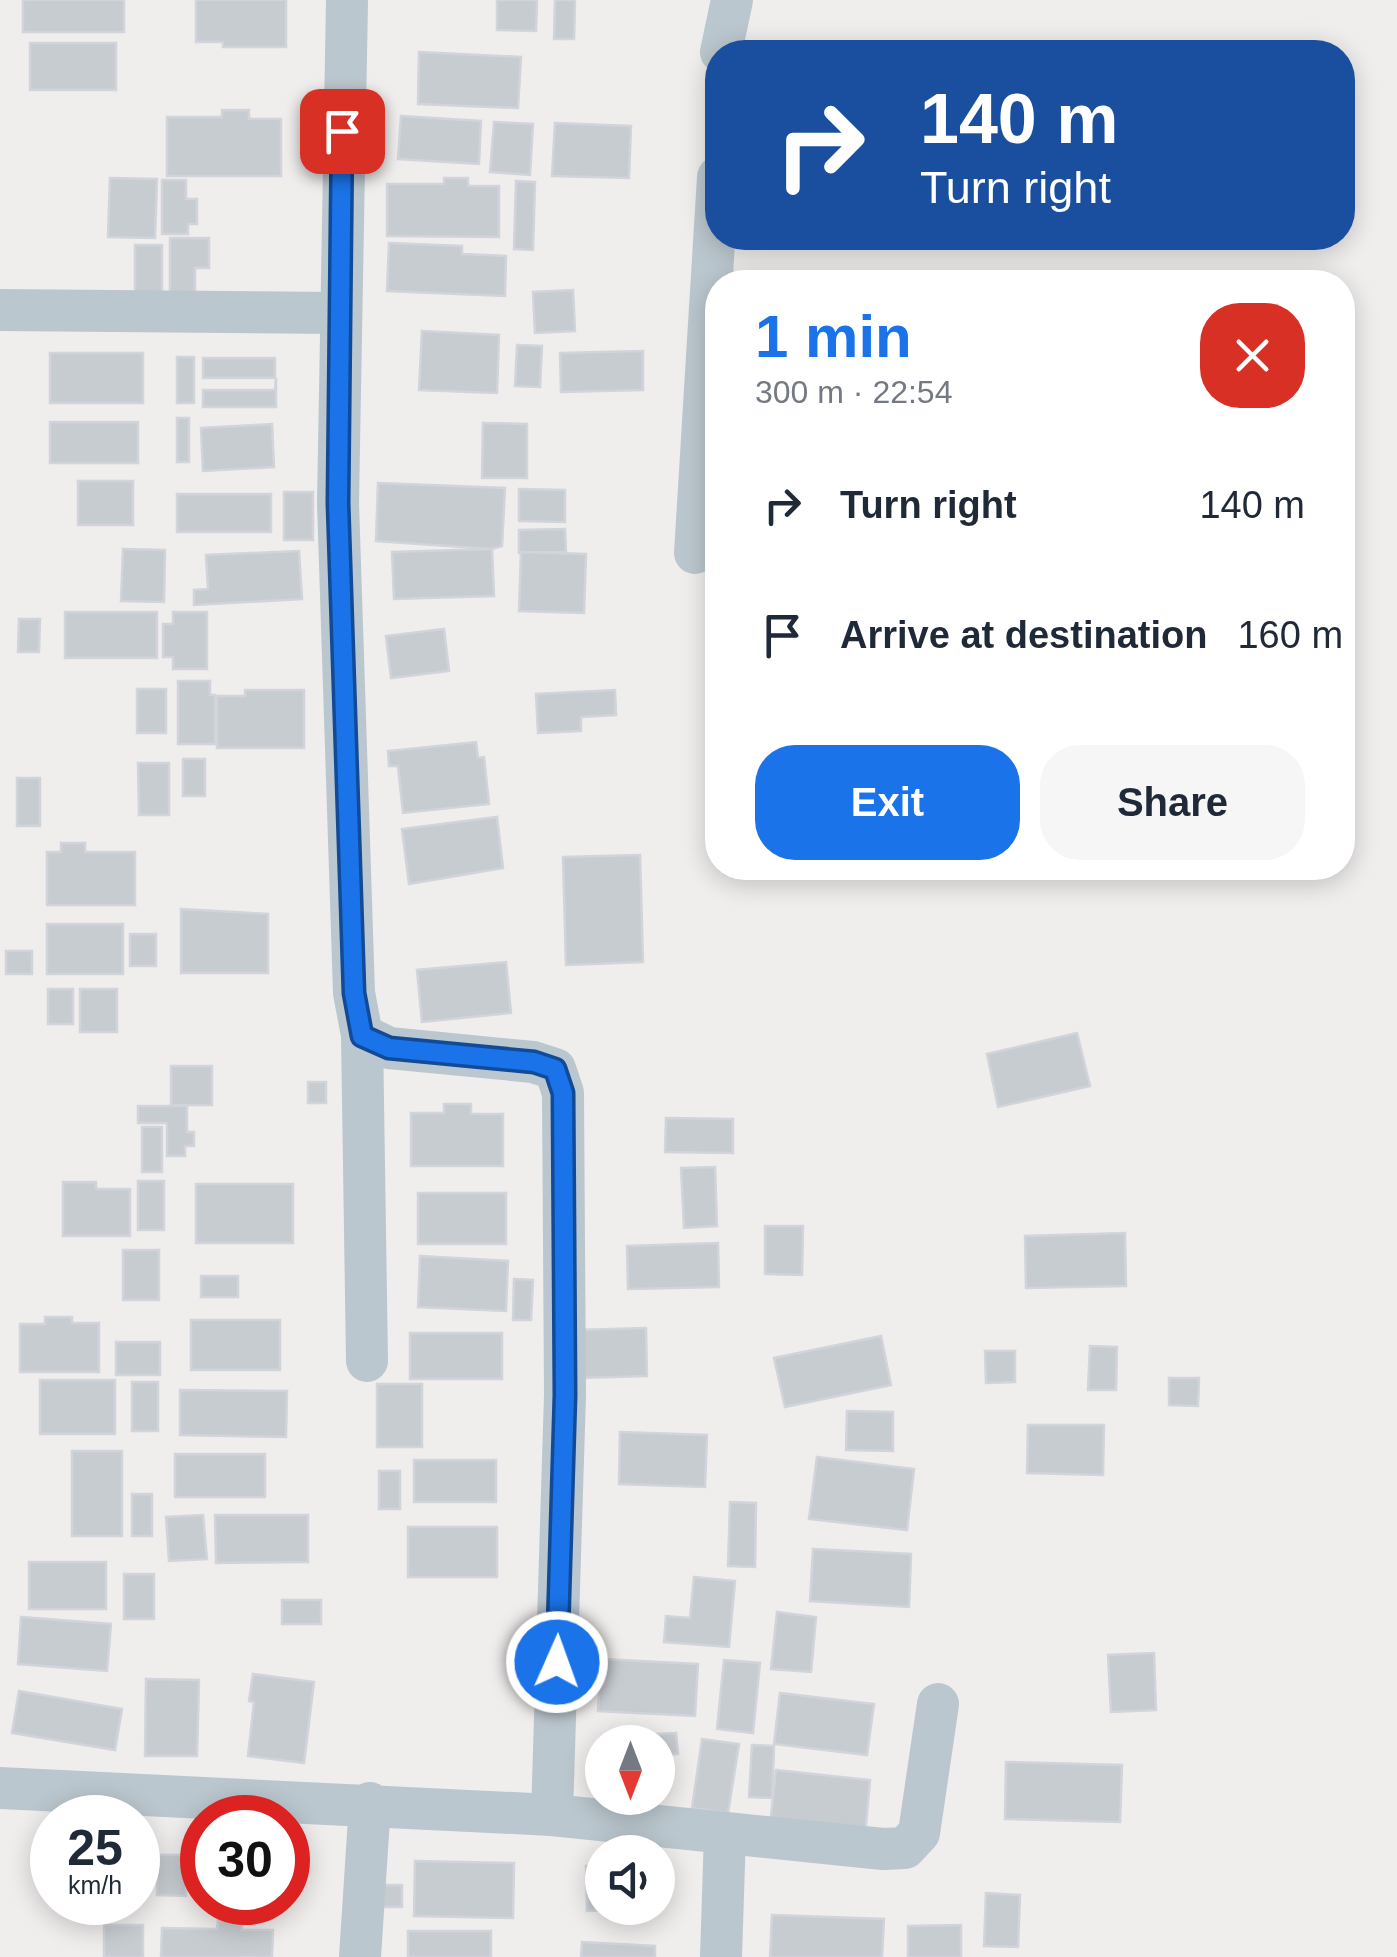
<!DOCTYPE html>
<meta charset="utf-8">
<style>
:root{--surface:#fff;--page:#f6f6f7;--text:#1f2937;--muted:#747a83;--accent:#1a73e8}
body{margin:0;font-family:Arial,sans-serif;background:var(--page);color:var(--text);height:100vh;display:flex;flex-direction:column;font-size:38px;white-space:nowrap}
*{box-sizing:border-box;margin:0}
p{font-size:32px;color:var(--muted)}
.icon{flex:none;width:55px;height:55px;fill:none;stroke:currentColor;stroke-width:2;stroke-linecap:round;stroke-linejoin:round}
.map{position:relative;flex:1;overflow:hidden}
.panel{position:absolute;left:705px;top:270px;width:650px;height:610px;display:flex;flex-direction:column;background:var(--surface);border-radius:40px;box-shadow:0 5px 25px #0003}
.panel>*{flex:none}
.top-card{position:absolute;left:705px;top:40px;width:650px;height:210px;border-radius:40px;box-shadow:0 5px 25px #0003;background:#1a4fa0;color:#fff;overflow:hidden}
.needle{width:65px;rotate:180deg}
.controls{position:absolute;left:585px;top:1725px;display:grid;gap:20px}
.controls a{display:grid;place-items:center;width:90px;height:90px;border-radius:50%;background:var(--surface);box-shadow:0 5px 25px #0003;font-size:50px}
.speed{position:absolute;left:30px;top:1795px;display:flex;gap:20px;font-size:50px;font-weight:700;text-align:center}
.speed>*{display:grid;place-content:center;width:130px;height:130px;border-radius:50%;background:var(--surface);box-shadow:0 5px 25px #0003;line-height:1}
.speed small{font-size:25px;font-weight:400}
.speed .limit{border:15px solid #d22;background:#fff;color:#111}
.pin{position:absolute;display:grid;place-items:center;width:85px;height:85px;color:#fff;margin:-42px;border-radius:20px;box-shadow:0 5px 15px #0006}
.me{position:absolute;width:110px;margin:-55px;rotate:2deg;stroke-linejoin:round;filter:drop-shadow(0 0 8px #0008)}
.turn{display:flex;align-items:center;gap:35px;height:210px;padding:0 50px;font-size:45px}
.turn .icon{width:130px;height:130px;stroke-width:2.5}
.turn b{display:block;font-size:70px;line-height:85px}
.round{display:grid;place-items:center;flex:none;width:105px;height:105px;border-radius:40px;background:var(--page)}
.headline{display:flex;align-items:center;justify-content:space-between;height:170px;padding:0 50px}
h1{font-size:60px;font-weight:700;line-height:75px;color:var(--accent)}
.primary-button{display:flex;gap:20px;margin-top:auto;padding:20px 50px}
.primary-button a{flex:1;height:115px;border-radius:40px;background:var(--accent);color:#fff;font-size:40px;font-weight:700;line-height:115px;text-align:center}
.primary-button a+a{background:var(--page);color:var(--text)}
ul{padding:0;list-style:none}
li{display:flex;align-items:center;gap:30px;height:130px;padding:0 50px}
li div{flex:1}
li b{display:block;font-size:38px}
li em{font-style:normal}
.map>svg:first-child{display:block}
</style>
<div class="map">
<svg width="1397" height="1957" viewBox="0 0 1397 1957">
<rect width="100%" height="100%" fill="#f0eded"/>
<g fill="#c7ccd1" stroke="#d1d4da" stroke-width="2.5">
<rect x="23" y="0" width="101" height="32"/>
<path d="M 196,0 L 286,0 L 286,47 L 223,47 L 223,42 L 196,42 Z"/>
<path d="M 497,0 L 537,0 L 536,31 L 497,30 Z"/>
<path d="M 555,0 L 575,0 L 574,39 L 554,39 Z"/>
<rect x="30" y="43" width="86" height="47"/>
<path d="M 762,44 L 817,45 L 817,52 L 761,52 Z"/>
<path d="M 419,52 L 521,57 L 518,108 L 418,104 Z"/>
<path d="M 222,110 L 249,110 L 249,119 L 281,119 L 281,176 L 167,176 L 167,117 L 222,117 Z"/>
<path d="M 401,116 L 481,121 L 479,164 L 398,159 Z"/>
<path d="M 494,122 L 533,124 L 530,175 L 490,172 Z"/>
<path d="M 555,123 L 631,126 L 629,178 L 552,176 Z"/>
<path d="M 110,178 L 157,179 L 155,238 L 108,237 Z"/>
<path d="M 444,178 L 468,178 L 468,186 L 499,186 L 499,237 L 387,236 L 387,184 L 444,184 Z"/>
<path d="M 162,180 L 186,180 L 186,199 L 197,199 L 197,224 L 188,224 L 188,234 L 162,234 Z"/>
<path d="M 516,181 L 535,182 L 533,250 L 514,249 Z"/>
<path d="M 170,238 L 209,238 L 209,268 L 195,268 L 195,298 L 170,298 Z"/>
<path d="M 389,243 L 462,246 L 462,254 L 506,256 L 505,296 L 387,291 Z"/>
<rect x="135" y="245" width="27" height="58"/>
<path d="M 573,290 L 575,331 L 535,333 L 533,292 Z"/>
<path d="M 422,331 L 499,335 L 497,393 L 419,390 Z"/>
<path d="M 517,345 L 542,346 L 540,387 L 515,386 Z"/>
<path d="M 643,351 L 643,390 L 561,392 L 560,353 Z"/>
<rect x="50" y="353" width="93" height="50"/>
<rect x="177" y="357" width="17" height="46"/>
<rect x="203" y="358" width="72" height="20"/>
<path d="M 276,378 L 276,407 L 203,407 L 203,390 L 275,390 Z"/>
<rect x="177" y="418" width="12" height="44"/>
<rect x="50" y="422" width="88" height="41"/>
<path d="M 483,423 L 527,424 L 527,478 L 482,478 Z"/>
<path d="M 272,424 L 274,467 L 203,471 L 201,428 Z"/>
<rect x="78" y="481" width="55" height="44"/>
<path d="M 378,483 L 505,488 L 502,546 L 492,549 L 376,541 Z"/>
<path d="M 519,489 L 565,490 L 565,522 L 519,521 Z"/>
<rect x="284" y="492" width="29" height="48"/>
<rect x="177" y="494" width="94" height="38"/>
<path d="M 565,529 L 566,552 L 519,553 L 519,530 Z"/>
<path d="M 123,549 L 165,550 L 164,602 L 121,601 Z"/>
<path d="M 492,549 L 494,596 L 394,599 L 392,552 Z"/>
<path d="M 299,551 L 302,599 L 194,605 L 194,590 L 208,589 L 206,555 Z"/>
<path d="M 521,552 L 586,554 L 584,613 L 519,611 Z"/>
<rect x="65" y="612" width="92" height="46"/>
<path d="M 173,612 L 207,612 L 207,669 L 173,669 L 173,657 L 163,657 L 163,624 L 173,624 Z"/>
<path d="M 19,619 L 40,619 L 39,652 L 18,652 Z"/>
<path d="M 444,629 L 449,671 L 391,678 L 386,636 Z"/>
<path d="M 178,681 L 210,681 L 210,695 L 215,695 L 215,744 L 178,744 Z"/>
<rect x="137" y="689" width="29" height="44"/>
<path d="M 245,690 L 304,690 L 304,748 L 217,748 L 217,696 L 245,696 Z"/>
<path d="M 615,690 L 616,715 L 581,717 L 581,731 L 538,733 L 536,694 Z"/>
<path d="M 476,742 L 478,758 L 484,757 L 489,804 L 403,813 L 398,766 L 389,766 L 388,751 Z"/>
<rect x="183" y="759" width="22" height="37"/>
<path d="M 138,763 L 169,763 L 169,815 L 139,815 Z"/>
<rect x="17" y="778" width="23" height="48"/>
<path d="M 497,817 L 503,868 L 409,884 L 402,829 Z"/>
<path d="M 61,843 L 85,843 L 85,852 L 135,852 L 135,905 L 47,905 L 47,852 L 61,852 Z"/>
<path d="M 640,855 L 643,962 L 566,965 L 563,857 Z"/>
<path d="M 181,909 L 268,914 L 268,973 L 181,973 Z"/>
<rect x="47" y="924" width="76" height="50"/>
<rect x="130" y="934" width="26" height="32"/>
<rect x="6" y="951" width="26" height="23"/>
<path d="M 506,962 L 511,1013 L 422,1022 L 417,970 Z"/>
<rect x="48" y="989" width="25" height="35"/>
<rect x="80" y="989" width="37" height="43"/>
<path d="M 1077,1033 L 1090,1086 L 998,1107 L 987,1054 Z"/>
<rect x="171" y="1066" width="41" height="39"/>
<rect x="308" y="1082" width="18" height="21"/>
<path d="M 444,1104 L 471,1104 L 471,1114 L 503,1114 L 503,1166 L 411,1166 L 411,1113 L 444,1113 Z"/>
<path d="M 138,1106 L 187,1106 L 187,1132 L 194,1132 L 194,1146 L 185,1146 L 185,1156 L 167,1156 L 167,1123 L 138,1123 Z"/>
<path d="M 666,1118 L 733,1119 L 733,1153 L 665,1152 Z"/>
<rect x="142" y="1127" width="20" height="45"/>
<path d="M 715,1167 L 717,1226 L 684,1228 L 681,1168 Z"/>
<rect x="138" y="1181" width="26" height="49"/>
<path d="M 63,1182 L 96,1182 L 96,1189 L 130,1189 L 130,1236 L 63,1236 Z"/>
<rect x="196" y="1184" width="97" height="59"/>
<rect x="418" y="1193" width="88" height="51"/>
<path d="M 765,1226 L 803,1226 L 802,1275 L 765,1274 Z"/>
<path d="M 1125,1233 L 1126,1286 L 1026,1288 L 1025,1236 Z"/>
<path d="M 718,1243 L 719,1287 L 628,1289 L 627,1246 Z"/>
<rect x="123" y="1250" width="36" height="50"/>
<path d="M 420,1256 L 508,1261 L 506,1311 L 418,1307 Z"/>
<rect x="201" y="1276" width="37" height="21"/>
<path d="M 514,1279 L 533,1280 L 531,1320 L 513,1320 Z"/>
<path d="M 45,1317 L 72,1317 L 72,1323 L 99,1323 L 99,1372 L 20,1372 L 20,1324 L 45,1324 Z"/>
<rect x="191" y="1320" width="89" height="50"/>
<path d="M 646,1328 L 647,1376 L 578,1378 L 577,1330 Z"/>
<rect x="410" y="1333" width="92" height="46"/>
<path d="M 881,1336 L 891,1385 L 785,1407 L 774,1358 Z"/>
<rect x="116" y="1342" width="44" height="33"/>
<path d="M 1090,1346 L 1117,1347 L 1116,1390 L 1088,1390 Z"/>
<path d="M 985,1351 L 1015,1351 L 1015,1382 L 986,1383 Z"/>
<path d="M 1169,1378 L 1199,1378 L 1198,1406 L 1169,1405 Z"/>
<rect x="40" y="1380" width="75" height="54"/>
<rect x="132" y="1382" width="26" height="49"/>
<rect x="377" y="1384" width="45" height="63"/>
<path d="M 180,1390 L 287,1391 L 286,1437 L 180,1435 Z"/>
<path d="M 847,1411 L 893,1412 L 893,1451 L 846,1450 Z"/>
<path d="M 1028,1425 L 1104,1425 L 1103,1475 L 1027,1473 Z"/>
<path d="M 620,1432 L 707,1435 L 705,1487 L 619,1484 Z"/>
<rect x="72" y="1451" width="50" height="85"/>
<rect x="175" y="1454" width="90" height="43"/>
<path d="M 817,1457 L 914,1469 L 907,1530 L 809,1519 Z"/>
<rect x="414" y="1460" width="82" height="42"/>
<rect x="379" y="1471" width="21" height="38"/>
<rect x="132" y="1494" width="20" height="42"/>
<path d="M 730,1502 L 756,1503 L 755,1567 L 728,1566 Z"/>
<path d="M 203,1515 L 207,1559 L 169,1561 L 166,1517 Z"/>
<path d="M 215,1515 L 308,1515 L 308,1562 L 216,1563 Z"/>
<rect x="408" y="1527" width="89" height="50"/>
<path d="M 813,1549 L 911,1554 L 909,1607 L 810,1601 Z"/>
<rect x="29" y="1562" width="77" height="47"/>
<rect x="124" y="1574" width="30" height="45"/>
<path d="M 694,1577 L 735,1581 L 729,1647 L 664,1642 L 666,1616 L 690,1618 Z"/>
<rect x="282" y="1600" width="39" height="24"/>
<path d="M 777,1612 L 816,1617 L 811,1672 L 771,1669 Z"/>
<path d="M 21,1617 L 111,1624 L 107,1671 L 18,1664 Z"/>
<path d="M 1154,1653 L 1156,1710 L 1111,1712 L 1108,1655 Z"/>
<path d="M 601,1659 L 698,1664 L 695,1716 L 598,1711 Z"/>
<path d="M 724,1660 L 760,1663 L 753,1733 L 717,1729 Z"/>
<path d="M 253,1674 L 314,1682 L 304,1763 L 248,1756 L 254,1702 L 249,1701 Z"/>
<path d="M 146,1679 L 199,1680 L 197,1756 L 145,1756 Z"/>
<path d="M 19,1691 L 122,1709 L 115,1750 L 12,1733 Z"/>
<path d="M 780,1693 L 874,1704 L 867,1755 L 774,1744 Z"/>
<path d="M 676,1733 L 678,1754 L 658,1756 L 658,1742 L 637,1742 L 637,1735 Z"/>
<path d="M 702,1739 L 739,1744 L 728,1813 L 692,1808 Z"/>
<path d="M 752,1745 L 774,1746 L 772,1798 L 749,1797 Z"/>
<path d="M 1006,1762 L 1122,1765 L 1120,1822 L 1005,1819 Z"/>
<path d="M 776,1770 L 870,1780 L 865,1835 L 770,1825 Z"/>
<path d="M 138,1844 L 148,1844 L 147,1893 L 138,1893 Z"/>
<path d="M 157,1855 L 187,1855 L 186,1896 L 157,1895 Z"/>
<path d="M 415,1861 L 514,1863 L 513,1918 L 414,1916 Z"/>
<path d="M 586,1866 L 602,1866 L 602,1908 L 656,1909 L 587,1911 Z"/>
<rect x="378" y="1885" width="24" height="22"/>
<path d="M 986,1893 L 1020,1895 L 1018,1947 L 984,1946 Z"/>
<path d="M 772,1915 L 884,1919 L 882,1957 L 770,1957 Z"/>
<path d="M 218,1920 L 242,1921 L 242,1930 L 273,1930 L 272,1957 L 161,1957 L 162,1928 L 217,1929 Z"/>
<rect x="104" y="1925" width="39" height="32"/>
<path d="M 961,1925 L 961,1957 L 908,1957 L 908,1926 Z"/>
<rect x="408" y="1931" width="83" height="26"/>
<path d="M 582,1942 L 655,1946 L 655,1957 L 581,1957 Z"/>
</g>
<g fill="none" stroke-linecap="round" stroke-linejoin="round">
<g stroke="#bbc7ce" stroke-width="42">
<path d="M 347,0 L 338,503 L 354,993 L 362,1035 L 367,1361"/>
<path d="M 721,52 L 732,0"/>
<path d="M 0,310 L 339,313"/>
<path d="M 695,553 L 718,177"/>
<path d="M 362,1035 L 389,1048 L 533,1062 L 555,1069 L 563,1093 L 565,1395 L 552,1815"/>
<path d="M 0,1788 L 552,1815 L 883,1849 L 905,1848 L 919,1833 L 938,1704"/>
<path d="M 360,1957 L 370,1803"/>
<path d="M 721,1957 L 725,1833"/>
</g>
</g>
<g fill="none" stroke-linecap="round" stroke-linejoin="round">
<g stroke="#114b97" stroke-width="25">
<path id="route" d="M 342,131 L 338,503 L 354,993 L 362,1036 L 389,1048 L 534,1062 L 555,1069 L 563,1093 L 565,1395 L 557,1662"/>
</g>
<use href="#route" stroke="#1a73e8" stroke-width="18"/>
</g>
</svg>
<div class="controls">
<a><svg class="needle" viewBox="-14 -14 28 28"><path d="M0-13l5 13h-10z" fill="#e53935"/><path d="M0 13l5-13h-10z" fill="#747a83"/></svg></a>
<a><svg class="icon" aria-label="sound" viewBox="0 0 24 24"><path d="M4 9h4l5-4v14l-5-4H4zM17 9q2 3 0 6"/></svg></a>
</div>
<div class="speed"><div>25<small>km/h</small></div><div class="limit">30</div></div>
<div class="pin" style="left:342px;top:131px;background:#d93025"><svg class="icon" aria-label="arrive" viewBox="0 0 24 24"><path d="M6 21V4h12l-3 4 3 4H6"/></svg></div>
<svg class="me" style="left:557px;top:1662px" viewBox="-20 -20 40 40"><circle r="17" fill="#1a73e8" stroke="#fff" stroke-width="3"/><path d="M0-11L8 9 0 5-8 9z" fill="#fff"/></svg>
<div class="top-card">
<div class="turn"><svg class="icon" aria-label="right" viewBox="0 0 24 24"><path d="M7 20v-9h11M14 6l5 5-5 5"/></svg><div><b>140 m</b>Turn right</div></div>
</div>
<section class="panel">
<div class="headline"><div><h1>1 min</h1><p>300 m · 22:54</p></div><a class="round" style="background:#d93025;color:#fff"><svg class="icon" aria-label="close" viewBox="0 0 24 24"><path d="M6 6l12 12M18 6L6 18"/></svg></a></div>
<ul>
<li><svg class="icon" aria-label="right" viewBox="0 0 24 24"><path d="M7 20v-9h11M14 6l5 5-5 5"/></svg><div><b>Turn right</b></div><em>140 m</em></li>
<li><svg class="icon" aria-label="arrive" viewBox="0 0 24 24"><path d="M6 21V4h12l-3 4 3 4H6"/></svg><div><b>Arrive at destination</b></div><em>160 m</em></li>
</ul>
<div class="primary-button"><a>Exit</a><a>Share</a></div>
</section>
</div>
